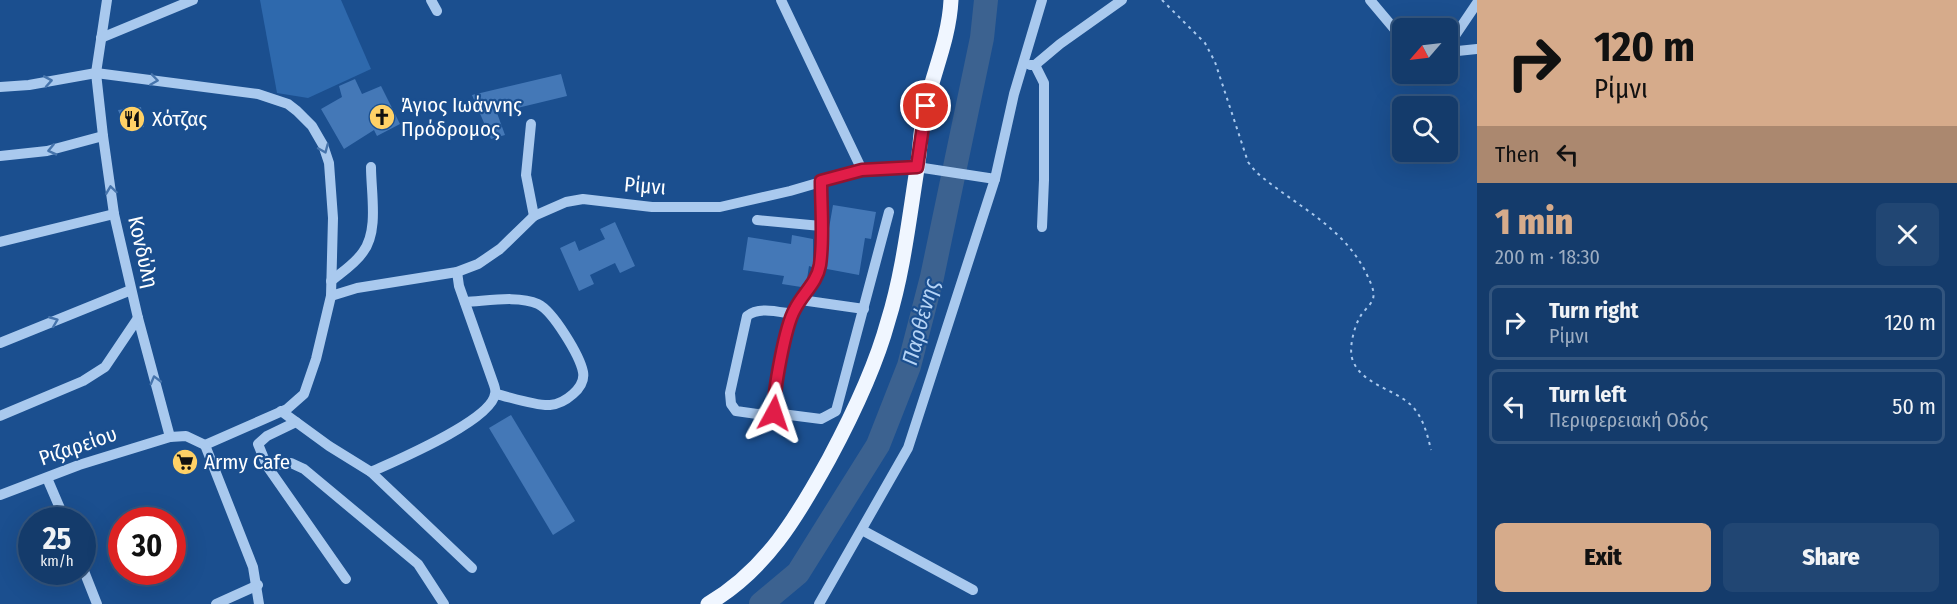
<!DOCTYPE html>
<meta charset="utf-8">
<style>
:root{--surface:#143b6b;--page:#214673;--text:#f1f3f6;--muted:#9dadc1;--line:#33557e;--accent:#d6ab8b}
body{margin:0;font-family:"Fira Sans Condensed",sans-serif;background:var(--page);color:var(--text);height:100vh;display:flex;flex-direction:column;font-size:22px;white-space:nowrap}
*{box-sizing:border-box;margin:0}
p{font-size:20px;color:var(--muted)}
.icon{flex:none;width:33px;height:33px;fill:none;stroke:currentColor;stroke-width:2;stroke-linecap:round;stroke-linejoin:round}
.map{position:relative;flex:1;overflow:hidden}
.drawer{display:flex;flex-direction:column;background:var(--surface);width:480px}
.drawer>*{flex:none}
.top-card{background:#d6ab8b;color:#111;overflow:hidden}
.needle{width:39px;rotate:242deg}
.buttons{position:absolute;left:1392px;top:18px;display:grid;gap:12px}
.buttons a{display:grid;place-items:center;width:66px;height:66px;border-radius:9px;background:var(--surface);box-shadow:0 6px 24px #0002,0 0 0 2px var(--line);font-size:30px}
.speed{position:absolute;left:18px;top:507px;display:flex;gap:12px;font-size:30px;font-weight:700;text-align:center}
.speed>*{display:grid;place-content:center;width:78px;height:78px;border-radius:50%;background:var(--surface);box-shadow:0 6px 24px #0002,0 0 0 2px var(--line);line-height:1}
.speed small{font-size:15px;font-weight:400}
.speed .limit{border:9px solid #d22;background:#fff;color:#111}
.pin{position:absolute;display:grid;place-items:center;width:51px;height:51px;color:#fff;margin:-26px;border:3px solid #fff;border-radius:50%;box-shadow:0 2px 6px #0007}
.me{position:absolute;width:66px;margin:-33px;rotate:5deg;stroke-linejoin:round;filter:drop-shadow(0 0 4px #0008)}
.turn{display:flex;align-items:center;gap:21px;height:126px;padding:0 18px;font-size:27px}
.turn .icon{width:78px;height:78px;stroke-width:2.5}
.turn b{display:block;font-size:42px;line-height:51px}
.then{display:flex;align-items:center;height:57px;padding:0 18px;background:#0003;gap:12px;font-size:22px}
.round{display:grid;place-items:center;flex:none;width:63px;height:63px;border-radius:9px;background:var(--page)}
.summary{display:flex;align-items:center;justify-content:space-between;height:102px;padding:0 18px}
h1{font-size:36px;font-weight:800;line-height:45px;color:var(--accent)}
.cta{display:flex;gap:12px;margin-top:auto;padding:12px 18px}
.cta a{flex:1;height:69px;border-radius:9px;background:var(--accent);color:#111;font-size:24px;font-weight:800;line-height:69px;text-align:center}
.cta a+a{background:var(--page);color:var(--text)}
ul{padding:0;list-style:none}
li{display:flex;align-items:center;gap:18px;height:75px;margin:0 12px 9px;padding:0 6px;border:3px solid var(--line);border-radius:9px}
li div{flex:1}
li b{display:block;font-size:22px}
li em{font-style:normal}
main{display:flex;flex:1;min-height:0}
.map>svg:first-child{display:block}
</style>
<main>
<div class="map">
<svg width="1477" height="604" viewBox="0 0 1477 604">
<rect width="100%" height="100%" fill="#1b4f8f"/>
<path fill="#2e69ad" d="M 260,0 L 341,0 L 371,69 L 308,98 L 277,93 Z"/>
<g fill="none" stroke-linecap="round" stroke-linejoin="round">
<path stroke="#3c6290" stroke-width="24" d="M 761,604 L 798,573 L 878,445 L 909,366 L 932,277 L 982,38 L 986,0"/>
</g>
<g fill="#4478b7">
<path d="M 561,74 L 567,96 L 497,113 L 505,135 L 491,139 L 472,95 Z"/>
<path d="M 355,79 L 362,94 L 381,86 L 400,124 L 377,136 L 374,130 L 344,149 L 321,109 L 342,97 L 339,86 Z"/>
<path d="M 141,107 L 144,127 L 126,130 L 118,110 Z"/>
<path d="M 833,205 L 876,212 L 871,239 L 865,238 L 859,275 L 827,269 L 828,234 Z"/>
<path d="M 615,222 L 635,266 L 620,273 L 615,263 L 590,275 L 594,284 L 579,291 L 560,248 L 575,241 L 579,251 L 605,239 L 600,229 Z"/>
<path d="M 792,235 L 813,239 L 813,264 L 812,267 L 809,266 L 807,279 L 801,287 L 782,284 L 784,276 L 743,270 L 748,237 L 791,244 Z"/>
<path d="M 511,415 L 575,521 L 553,535 L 489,428 Z"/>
</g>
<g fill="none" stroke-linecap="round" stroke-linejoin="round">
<path stroke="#a9c9ee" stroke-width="2" stroke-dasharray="3 4.5" stroke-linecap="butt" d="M 1162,0 L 1205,43 L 1215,62 L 1248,162 L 1256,172 C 1295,206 1345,226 1368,277 C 1371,284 1375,291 1373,299 C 1371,305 1363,311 1360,317 C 1354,327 1348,350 1353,361 C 1362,384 1394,389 1411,405 C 1423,417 1427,433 1431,450"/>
<g stroke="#a9c9ee" stroke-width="10">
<path d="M 107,0 L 96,73 L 103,136 L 114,214 L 138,318 L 170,437"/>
<path d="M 431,0 L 437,11"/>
<path d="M 781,0 L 862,170"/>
<path d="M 1370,0 L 1402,38"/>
<path d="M 101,38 L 193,0"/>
<path d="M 1448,46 L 1477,3"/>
<path d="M 1448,52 L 1477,49"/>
<path d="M 1030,65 L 1035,65 L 1060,44 L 1122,0"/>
<path d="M 1035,65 L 1044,83 L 1044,180 L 1042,227"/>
<path d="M 0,87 L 29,85 L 96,73 L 258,94 L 288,104 L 297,111 L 312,126 L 323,145 L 329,163 L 333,218 L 331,296 L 316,359 L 304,394 L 287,409 L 205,445"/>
<path d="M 531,124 L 526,175 L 534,216"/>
<path d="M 0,156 L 47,151 L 103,136"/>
<path d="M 757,220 L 821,226"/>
<path d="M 0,242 L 114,214"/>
<path d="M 331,281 C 342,272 355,264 363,252 C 379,231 371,193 371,167"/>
<path d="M 331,296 L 357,288 L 457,272 L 478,264 L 500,249 L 534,216 L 566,202 L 583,199 L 652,207 L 720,207 L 790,191 L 862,170 L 917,167 L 995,179 L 1014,94 L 1042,0"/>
<path d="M 801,300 L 864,309"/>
<path d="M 465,302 C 487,301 518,295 538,304 C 553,311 580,356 583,372 C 586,388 564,404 550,405 C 535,406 510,397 496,394"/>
<path d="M 793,314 C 779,312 759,306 747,316 L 730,393 L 731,404 L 736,411 L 757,414 L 774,413 L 776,387 L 790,322 L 794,309 L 816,279 L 820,265 L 821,181"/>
<path d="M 0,343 L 131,290"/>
<path d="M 281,411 L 329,446 L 371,472 C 395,461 491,421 495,394 C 496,391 495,388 494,385 L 459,286 L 457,272"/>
<path d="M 774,413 L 821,419 L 836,411 L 889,212"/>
<path d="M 0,416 L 83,381 L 105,367 L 138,318"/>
<path d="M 296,422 L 267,436 L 258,444 L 267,466 L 291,463 L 304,469 L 418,564 L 444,604"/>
<path d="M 205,445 L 253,567 L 259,604"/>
<path d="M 267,466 L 346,579"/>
<path d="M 371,472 L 472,568"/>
<path d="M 47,478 L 65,520"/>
<path d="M 0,495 L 79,465 L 170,437 L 186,436 L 205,445"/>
<path d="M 862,530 L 973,590"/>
<path d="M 82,566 L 97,604"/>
<path d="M 216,604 L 258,585"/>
<path d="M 819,604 L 908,448 L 995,179"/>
</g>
<path stroke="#f0f6ff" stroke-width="15" d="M 708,604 C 766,570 797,517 829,459 C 852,416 875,369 888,321 C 903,273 909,219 917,169 C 920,153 920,136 923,119 C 930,79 949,42 951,0"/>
</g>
<defs><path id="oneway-chevron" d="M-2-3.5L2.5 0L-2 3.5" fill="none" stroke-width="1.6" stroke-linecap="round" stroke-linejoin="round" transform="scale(1.5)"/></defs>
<g stroke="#4674ac">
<use href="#oneway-chevron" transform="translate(154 80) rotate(8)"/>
<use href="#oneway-chevron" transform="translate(48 81) rotate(-10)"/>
<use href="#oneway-chevron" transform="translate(324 149) rotate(67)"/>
<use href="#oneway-chevron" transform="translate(52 150) rotate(167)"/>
<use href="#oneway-chevron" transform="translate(111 190) rotate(-98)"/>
<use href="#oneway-chevron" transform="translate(54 321) rotate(-22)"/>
<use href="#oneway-chevron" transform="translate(155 380) rotate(-105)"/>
</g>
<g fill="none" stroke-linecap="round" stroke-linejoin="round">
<g stroke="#92132f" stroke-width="15">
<path id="route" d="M 774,413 C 773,393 785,326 795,309 C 803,293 817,283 820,265 C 824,238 821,208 821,181 L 862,170 L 917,167 L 926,106"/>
</g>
<use href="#route" stroke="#e11d48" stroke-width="10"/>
</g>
<defs>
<g id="church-disc" transform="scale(1.35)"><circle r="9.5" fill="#ffd166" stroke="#1b4f8f"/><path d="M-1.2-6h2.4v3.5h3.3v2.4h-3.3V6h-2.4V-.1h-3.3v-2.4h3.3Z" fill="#111"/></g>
<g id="restaurant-disc" transform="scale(1.35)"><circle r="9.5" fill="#ffd166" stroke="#1b4f8f"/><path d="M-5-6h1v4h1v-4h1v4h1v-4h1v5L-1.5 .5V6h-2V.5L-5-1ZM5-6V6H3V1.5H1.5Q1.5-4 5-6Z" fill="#111"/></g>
<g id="supermarket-disc" transform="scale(1.35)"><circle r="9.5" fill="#ffd166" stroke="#1b4f8f"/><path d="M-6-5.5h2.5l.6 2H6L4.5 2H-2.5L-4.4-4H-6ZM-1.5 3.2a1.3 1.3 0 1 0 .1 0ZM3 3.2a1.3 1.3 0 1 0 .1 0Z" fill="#111"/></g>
</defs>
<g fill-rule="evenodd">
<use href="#church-disc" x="382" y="117"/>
<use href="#restaurant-disc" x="132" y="119"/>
<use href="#supermarket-disc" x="185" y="462"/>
</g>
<g text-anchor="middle" stroke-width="4.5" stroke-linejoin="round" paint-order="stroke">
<g font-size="21" fill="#fff" stroke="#1b4f8f" text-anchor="start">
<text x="401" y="112">Άγιος Ιωάννης<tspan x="401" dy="24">Πρόδρομος</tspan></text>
<text x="152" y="126">Χότζας</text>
<text x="204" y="469">Army Cafe</text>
</g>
<g font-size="21" fill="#fff" stroke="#1b4f8f">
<text transform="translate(645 186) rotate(5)" y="7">Ρίμνι</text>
<text transform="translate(143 252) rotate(77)" y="7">Κονδύλη</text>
<text transform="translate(78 446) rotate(-19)" y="7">Ριζαρείου</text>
</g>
<g font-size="22" font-style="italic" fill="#b5d3f5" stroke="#1b4f8f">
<text transform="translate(920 322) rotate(-75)" y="8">Παρθένης</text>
</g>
</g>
</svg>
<div class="buttons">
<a><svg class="needle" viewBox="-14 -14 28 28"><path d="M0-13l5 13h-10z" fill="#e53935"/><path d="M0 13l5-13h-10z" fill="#9dadc1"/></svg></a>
<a><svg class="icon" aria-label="search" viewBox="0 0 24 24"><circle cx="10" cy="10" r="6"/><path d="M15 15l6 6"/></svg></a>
</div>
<div class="speed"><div>25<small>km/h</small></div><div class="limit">30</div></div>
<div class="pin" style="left:926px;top:106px;background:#d93025"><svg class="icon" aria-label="arrive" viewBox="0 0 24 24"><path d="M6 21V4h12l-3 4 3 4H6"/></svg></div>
<svg class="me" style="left:774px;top:413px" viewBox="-20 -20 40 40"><path d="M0-17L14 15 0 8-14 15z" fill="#e11d48" stroke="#fff" stroke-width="4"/></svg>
</div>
<section class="drawer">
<div class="top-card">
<div class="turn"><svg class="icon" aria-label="right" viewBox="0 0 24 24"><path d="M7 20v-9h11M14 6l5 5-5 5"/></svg><div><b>120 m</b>Ρίμνι</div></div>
<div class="then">Then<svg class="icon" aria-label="left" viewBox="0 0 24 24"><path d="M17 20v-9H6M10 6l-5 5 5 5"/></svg></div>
</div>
<div class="summary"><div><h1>1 min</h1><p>200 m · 18:30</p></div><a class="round"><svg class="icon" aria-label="close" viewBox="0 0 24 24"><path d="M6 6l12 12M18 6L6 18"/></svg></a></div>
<ul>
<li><svg class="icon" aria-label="right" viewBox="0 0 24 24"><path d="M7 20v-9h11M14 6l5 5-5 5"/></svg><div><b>Turn right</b><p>Ρίμνι</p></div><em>120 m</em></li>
<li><svg class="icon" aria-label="left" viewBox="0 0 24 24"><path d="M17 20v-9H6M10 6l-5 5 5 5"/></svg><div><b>Turn left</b><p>Περιφερειακή Οδός</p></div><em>50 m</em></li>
</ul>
<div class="cta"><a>Exit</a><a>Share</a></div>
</section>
</main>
